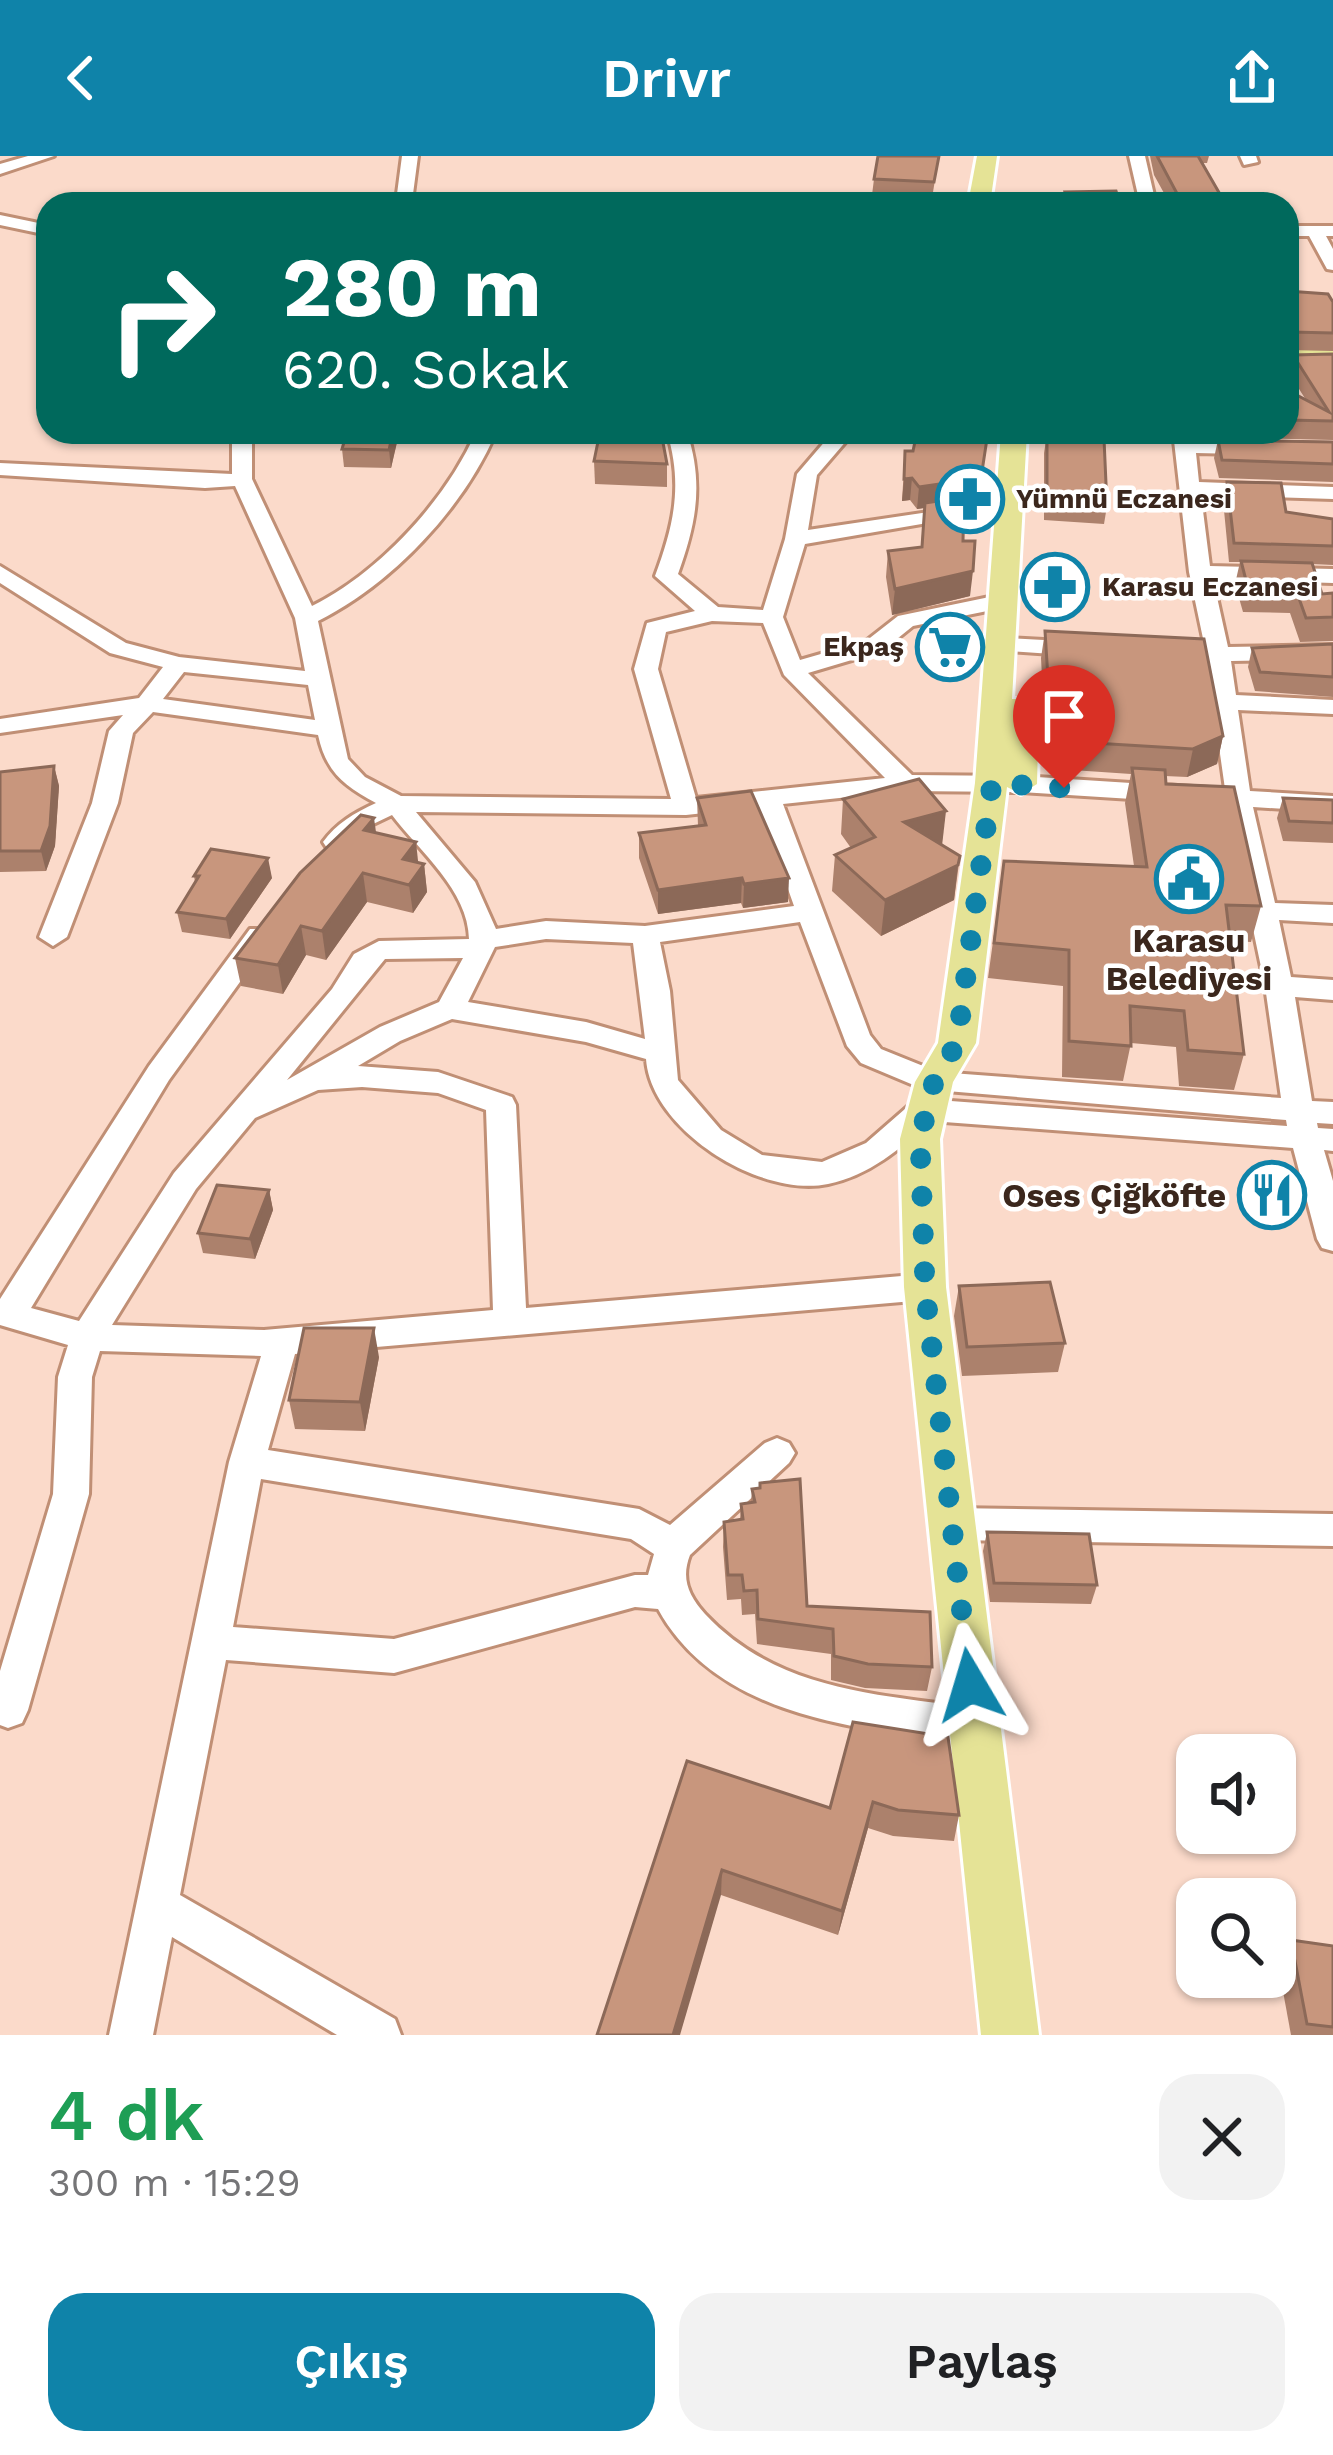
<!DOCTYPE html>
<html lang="tr">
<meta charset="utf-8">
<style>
:root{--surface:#fff;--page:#f2f2f2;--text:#202124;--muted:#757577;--accent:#0f83a9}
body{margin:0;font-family:"Work Sans",sans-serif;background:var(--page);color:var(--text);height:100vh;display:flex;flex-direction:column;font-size:45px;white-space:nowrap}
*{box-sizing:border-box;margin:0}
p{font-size:39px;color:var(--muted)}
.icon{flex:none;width:66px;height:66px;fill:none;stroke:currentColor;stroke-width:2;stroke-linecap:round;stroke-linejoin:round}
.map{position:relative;height:1879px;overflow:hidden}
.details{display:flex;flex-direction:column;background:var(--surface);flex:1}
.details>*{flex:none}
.guide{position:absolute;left:36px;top:36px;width:1263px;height:252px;border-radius:36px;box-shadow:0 3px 9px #0004;background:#00695c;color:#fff;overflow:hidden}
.fabs{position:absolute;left:1176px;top:1578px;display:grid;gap:24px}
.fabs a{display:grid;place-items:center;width:120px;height:120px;border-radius:24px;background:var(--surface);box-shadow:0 3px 9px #0004;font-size:60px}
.pin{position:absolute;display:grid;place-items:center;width:102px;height:102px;color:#fff;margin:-123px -51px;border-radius:50% 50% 50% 0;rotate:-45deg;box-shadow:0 0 12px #0007}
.pin .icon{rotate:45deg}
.me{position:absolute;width:132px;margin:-66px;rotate:353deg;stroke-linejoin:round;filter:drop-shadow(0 0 9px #0008)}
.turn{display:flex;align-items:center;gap:42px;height:252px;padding:0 48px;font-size:54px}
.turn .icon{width:156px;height:156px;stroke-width:2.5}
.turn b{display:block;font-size:84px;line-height:102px}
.round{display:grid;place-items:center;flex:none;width:126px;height:126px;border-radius:36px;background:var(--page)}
.head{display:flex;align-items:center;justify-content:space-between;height:204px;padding:0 48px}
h1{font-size:72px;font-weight:600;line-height:90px;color:#1e9e55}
.cta{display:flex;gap:24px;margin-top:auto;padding:24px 48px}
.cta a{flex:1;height:138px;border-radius:36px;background:var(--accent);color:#fff;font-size:48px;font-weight:600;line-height:138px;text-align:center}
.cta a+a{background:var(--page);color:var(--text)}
header{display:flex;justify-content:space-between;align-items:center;height:156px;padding:0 48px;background:var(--accent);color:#fff;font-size:54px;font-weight:600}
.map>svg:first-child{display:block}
</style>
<header><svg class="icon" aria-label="back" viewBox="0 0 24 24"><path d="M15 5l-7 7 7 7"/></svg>Drivr<svg class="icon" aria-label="share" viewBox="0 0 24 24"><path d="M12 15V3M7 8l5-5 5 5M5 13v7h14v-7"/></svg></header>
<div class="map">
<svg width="1333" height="1879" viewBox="0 0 1333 1879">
<rect width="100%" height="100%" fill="#fbdaca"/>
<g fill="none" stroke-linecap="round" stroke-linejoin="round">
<g stroke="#c08f75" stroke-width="6">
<g id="minor">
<path d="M 28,0 L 54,0 L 0,18 L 0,8 Z"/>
<path d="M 402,0 L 418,0 L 413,38 L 406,48 L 390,48 L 397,38 Z"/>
<path d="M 1129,0 L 1145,0 L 1156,48 L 1140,48 Z"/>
<path d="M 1240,0 L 1256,0 L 1258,6 L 1244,9 Z"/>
<path d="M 0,59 L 48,69 L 48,79 L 0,69 Z"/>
<path d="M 1287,70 L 1333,70 L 1333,80 L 1326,80 L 1333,93 L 1333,114 L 1327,113 L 1309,80 L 1287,80 Z"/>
<path d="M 232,276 L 252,276 L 252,323 L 312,450 C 379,417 446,344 476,276 L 496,276 C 464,352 392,428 318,465 L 348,603 L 365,621 L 401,640 L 671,643 L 634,513 L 647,467 L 695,455 L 655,420 C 674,369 683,329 667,276 L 687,276 C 704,328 696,368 678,418 L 718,451 L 763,454 L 785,383 L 797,318 L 833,276 L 854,276 L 817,319 L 808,374 L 1016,343 L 1020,347 L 1009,353 L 805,388 L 783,461 L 800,504 L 866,485 L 898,460 L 1004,438 L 1015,445 L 1012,450 L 913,470 L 882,495 L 808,517 L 912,619 L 1021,620 L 1225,633 L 1207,506 L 1189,499 L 1205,492 L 1189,416 L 1173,276 L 1193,276 L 1194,285 L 1333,288 L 1333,300 L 1196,297 L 1199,326 L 1333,331 L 1333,343 L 1201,339 L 1210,410 L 1333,413 L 1333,427 L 1213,423 L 1228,491 L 1333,489 L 1333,503 L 1231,505 L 1236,539 L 1333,544 L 1333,558 L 1238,554 L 1250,635 L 1333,640 L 1333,656 L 1253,651 L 1275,747 L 1333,749 L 1333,767 L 1279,764 L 1291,821 L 1333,824 L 1333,844 L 1295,841 L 1312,945 L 1333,946 L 1333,968 L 1317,967 L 1318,972 L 1333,973 L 1333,995 L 1324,994 L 1333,1025 L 1333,1095 L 1322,1092 L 1317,1083 L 1293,992 L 931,965 C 901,992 869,1020 828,1028 C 760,1042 651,974 646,903 L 586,886 L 452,863 L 400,885 L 358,910 L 438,916 L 512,941 L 516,949 L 526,1152 L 925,1118 L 937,1122 L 941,1131 L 937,1140 L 925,1144 L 295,1198 L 268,1294 L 639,1353 L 670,1369 L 765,1287 L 777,1282 L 789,1287 L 795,1297 L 789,1307 L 690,1399 C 681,1422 688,1439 705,1458 C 777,1535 877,1538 974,1552 L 988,1557 L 994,1570 L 988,1583 L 974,1588 C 864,1573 719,1564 658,1453 L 635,1451 L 394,1517 L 226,1504 L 180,1739 L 395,1863 L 401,1879 L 337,1879 L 172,1781 L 153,1879 L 109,1879 L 229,1306 L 261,1200 L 100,1195 L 92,1221 L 89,1338 L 28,1554 L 22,1567 L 8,1572 L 0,1569 L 0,1515 L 53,1338 L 58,1221 L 68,1189 L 0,1169 L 0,1143 L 149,910 L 250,773 L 270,773 L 274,779 L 169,924 L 31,1152 L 79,1165 L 174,1017 L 332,833 L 354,798 L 379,785 L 469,783 C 468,734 420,696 392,659 L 369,670 L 345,692 L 327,692 L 323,686 C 337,667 354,657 376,647 C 344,630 326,616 318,579 L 153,556 L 133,577 L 118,647 L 67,781 L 53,790 L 39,781 L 92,647 L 109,575 L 123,559 L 0,577 L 0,563 L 139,542 L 163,511 L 110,497 L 0,427 L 0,410 L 126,487 L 179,501 L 305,515 L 295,462 L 235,330 L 205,332 L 0,319 L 0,307 L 232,318 ZM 712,465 L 763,467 L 784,519 L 885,622 L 696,642 L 658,513 L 666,476 ZM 184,516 L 308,529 L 315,564 L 163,543 ZM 905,635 L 1021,636 L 1227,649 L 1265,830 L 1281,942 L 938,916 L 881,893 L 870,879 L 783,648 ZM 759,651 L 794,750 L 645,770 L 546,765 L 496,773 L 475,726 L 416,656 L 686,659 ZM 800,766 L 847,890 L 861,907 L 923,933 L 1286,964 L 1287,970 L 924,943 L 913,946 L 866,987 L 822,1006 L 762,999 L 721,974 L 678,924 L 670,835 L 660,786 ZM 546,783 L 633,787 L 645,883 L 586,866 L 468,846 L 495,791 ZM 463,802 L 439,846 L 380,871 L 287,924 L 385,803 ZM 362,931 L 438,937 L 486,954 L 493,1154 L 264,1174 L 112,1169 L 196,1033 L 255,962 L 318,934 ZM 261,1323 L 631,1383 L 654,1398 L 648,1419 L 635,1419 L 394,1483 L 233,1471 Z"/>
<path d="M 1004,482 L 1081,486 L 1093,493 L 1081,500 L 996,494 L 992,489 Z"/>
<path d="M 952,1352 L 1333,1358 L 1333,1390 L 952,1384 L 939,1379 L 934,1368 L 939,1357 Z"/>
</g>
</g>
<g stroke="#fff" stroke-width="6">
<g id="major">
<path d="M 977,0 L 997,0 L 990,48 L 968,48 Z"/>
<rect x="1287" y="187" width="46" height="14"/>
<path d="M 1001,276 L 1027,276 L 1012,543 L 1034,543 L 1039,550 L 1037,628 L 1021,638 L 1007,631 L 976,887 L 953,926 L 940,983 L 946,1131 L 1039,1879 L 981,1879 L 904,1131 L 900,983 L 915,926 L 938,887 L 975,627 Z"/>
</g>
</g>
<use href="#minor" fill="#fff" fill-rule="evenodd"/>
<use href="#major" fill="#e5e396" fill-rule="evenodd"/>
</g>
<g fill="#ac816c">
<path d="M 939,0 L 932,42 L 872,39 L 874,23 Z"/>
<path d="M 1150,0 L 1209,0 L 1207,7 L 1202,7 L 1225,48 L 1170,48 L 1154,19 Z"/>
<path d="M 1287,135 L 1333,146 L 1333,195 L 1287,194 Z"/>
<path d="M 1333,198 L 1333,284 L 1210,281 L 1209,276 L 1287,276 L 1287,234 L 1306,244 L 1289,217 L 1293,199 Z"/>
<path d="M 347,276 L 399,276 L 391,312 L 344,311 L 342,293 Z"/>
<path d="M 1047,279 L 1107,350 L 1104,368 L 1044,364 L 1044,297 Z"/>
<path d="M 1218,284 L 1333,286 L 1333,326 L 1219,322 L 1214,302 Z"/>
<path d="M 905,295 L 978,344 L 964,346 L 963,385 L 970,440 L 892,459 L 886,421 L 888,395 L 921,391 L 924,352 L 917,353 L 910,344 L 902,345 Z"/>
<path d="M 594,305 L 667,308 L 667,331 L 595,328 Z"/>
<path d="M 1227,326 L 1286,356 L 1333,363 L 1333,409 L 1312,408 L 1322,438 L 1333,437 L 1333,485 L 1300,486 L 1290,457 L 1243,456 L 1235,428 L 1240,406 L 1229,406 L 1223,344 Z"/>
<path d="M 1045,475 L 1223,580 L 1217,608 L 1187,621 L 1165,620 L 1166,628 L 1261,750 L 1251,786 L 1231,785 L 1244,898 L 1234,934 L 1179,930 L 1176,891 L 1131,887 L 1123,925 L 1062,921 L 1063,830 L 988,822 L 1004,705 L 1134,710 L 1125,647 L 1131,618 L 1072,614 L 1046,598 L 1041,502 Z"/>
<path d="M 1333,488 L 1333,541 L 1255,535 L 1248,511 L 1252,492 Z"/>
<path d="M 54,610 L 59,630 L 55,690 L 46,715 L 0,716 L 0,616 Z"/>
<path d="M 697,642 L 788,746 L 743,752 L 741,747 L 658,758 L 639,702 L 639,677 L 698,670 Z"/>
<path d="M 1283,642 L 1333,644 L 1333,687 L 1283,685 L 1277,662 Z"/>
<path d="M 843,643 L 942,690 L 960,700 L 954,744 L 881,780 L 832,735 L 835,699 L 851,692 L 841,678 Z"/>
<path d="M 376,677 L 418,707 L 424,708 L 427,736 L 413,757 L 367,746 L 326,804 L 306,799 L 283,838 L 241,830 L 235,802 Z"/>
<path d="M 194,720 L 272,722 L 230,783 L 182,776 L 177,756 L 195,726 Z"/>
<path d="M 269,1034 L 273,1054 L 255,1103 L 203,1097 L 198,1077 Z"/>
<path d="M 959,1130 L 1065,1187 L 1058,1216 L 962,1220 L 954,1160 Z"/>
<path d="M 379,1201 L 365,1275 L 295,1273 L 289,1244 Z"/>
<path d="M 752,1333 L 807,1450 L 932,1511 L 927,1535 L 865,1532 L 831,1524 L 831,1498 L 757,1488 L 755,1458 L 742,1459 L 741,1443 L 727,1444 L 723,1391 L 724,1366 L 740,1364 L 741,1348 L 751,1346 Z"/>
<path d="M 987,1376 L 1097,1429 L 1091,1448 L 990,1446 L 983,1395 Z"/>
<path d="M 853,1566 L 959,1659 L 954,1685 L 893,1680 L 868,1672 L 838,1779 L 721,1739 L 687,1605 L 830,1652 Z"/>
<path d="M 1291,1784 L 1333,1790 L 1333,1879 L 1291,1879 L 1278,1808 Z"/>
</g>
<g fill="#8c6958">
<path d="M 393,276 L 399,276 L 399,278 L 391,312 L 389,294 Z"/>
<path d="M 988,276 L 978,344 L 917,353 L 919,331 Z"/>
<path d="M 912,322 L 910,344 L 902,345 L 904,323 Z"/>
<path d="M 973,415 L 970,440 L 892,459 L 895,433 Z"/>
<path d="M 1223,580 L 1217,608 L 1187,621 L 1193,593 Z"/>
<path d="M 54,610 L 59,630 L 55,690 L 46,715 L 41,695 Z"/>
<path d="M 946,655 L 942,690 L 904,666 Z"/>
<path d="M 374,662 L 378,690 L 364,674 Z"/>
<path d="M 416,686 L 419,714 L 403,703 Z"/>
<path d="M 268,702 L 272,722 L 230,783 L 226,763 Z"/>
<path d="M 424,708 L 427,736 L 413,757 L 409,729 Z"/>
<path d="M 958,709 L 954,744 L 881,780 L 885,744 Z"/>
<path d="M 363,717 L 367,746 L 326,804 L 322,775 Z"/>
<path d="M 742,722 L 741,747 L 658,758 L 658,734 Z"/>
<path d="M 789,722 L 788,746 L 743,752 L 744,728 Z"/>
<path d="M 301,770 L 306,799 L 283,838 L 278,809 Z"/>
<path d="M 269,1034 L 273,1054 L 255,1103 L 250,1083 Z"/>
<path d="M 374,1172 L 379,1201 L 365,1275 L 360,1246 Z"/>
<path d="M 873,1646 L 868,1672 L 838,1779 L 842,1755 Z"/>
<path d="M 722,1714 L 721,1739 L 680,1879 L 673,1879 Z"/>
</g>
<g fill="#c8967d" stroke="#8c6958" stroke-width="3">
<path d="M 878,0 L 939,0 L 934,26 L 874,23 Z"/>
<path d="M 1157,0 L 1198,0 L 1225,47 L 1181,45 Z"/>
<path d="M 1116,35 L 1120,48 L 1069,48 L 1065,36 Z"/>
<path d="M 1287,135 L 1328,138 L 1333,146 L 1333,177 L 1291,176 L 1287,186 Z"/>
<path d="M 1333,198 L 1333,265 L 1287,264 L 1287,234 L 1329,256 L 1293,199 Z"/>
<path d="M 347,276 L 393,276 L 389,294 L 342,293 Z"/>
<path d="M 600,276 L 661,276 L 667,308 L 594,305 Z"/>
<path d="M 917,276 L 988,276 L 981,322 L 919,331 L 912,322 L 904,323 L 905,295 L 913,295 Z"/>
<path d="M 1047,279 L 1104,283 L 1107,350 L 1047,346 Z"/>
<path d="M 1218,284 L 1333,286 L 1333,308 L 1222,304 Z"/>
<path d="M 1227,326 L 1281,327 L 1286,356 L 1333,363 L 1333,390 L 1234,387 Z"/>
<path d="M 964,341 L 963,385 L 975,385 L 973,415 L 895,433 L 888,395 L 922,391 L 925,347 Z"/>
<path d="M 1241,405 L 1312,407 L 1322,438 L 1333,437 L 1333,461 L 1306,462 L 1296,434 L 1248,432 Z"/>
<path d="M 1045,475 L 1204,483 L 1223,580 L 1193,593 L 1077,586 L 1051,570 Z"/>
<path d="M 1333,488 L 1333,521 L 1260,516 L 1252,492 Z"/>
<path d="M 54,610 L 50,670 L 41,695 L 0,695 L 0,616 Z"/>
<path d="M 1132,612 L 1165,614 L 1166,628 L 1234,631 L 1261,750 L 1226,749 L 1244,898 L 1188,894 L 1184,855 L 1130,850 L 1131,890 L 1069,885 L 1069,794 L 994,787 L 1004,705 L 1147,711 Z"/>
<path d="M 919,623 L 946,655 L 904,666 L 960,700 L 958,709 L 885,744 L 835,699 L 875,681 L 843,643 Z"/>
<path d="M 751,635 L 789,722 L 744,728 L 742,722 L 658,734 L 639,677 L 706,669 L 697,642 Z"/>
<path d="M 1283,642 L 1333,644 L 1333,667 L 1289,665 Z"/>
<path d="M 361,659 L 374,662 L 364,674 L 416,686 L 403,703 L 424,708 L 409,729 L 363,717 L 322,775 L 301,770 L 278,809 L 235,802 L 300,717 Z"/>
<path d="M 211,693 L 268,702 L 226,763 L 177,756 L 199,720 L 194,720 Z"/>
<path d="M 217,1029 L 269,1034 L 250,1083 L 198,1077 Z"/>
<path d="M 1050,1126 L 1065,1187 L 967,1191 L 959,1130 Z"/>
<path d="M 304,1172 L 374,1172 L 360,1246 L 289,1244 Z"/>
<path d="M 800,1323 L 807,1450 L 930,1456 L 932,1511 L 868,1508 L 834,1500 L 833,1473 L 758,1463 L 757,1434 L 744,1435 L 742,1419 L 728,1419 L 724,1366 L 743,1363 L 741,1348 L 755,1346 L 752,1333 L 760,1332 L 760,1327 Z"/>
<path d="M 987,1376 L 1089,1378 L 1097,1429 L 994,1427 Z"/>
<path d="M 853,1566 L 948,1581 L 959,1659 L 898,1654 L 873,1646 L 842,1755 L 722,1714 L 673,1879 L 597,1879 L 687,1605 L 830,1652 Z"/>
<path d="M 1291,1784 L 1333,1790 L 1333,1871 L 1307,1868 Z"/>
</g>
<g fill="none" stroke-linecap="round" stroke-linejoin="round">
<path stroke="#0f83a9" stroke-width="21" stroke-dasharray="0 37.8" d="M 970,1529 L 925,1131 L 920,982 L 934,926 L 957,887 L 992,627 L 1064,632"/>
</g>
<defs>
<g id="pharmacy-ring" transform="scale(3.45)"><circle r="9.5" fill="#fff" stroke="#0f83a9" stroke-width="1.5"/><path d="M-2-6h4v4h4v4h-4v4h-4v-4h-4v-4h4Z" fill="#0f83a9"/></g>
<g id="supermarket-ring" transform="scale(3.45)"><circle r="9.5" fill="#fff" stroke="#0f83a9" stroke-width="1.5"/><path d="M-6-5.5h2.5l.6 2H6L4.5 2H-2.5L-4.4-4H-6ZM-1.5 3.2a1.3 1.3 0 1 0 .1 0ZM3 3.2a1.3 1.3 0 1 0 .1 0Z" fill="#0f83a9"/></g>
<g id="civic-ring" transform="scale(3.45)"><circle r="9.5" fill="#fff" stroke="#0f83a9" stroke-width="1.5"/><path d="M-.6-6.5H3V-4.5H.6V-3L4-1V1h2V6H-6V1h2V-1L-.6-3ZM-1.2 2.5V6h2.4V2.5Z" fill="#0f83a9"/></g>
<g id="restaurant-ring" transform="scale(3.45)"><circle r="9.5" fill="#fff" stroke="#0f83a9" stroke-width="1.5"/><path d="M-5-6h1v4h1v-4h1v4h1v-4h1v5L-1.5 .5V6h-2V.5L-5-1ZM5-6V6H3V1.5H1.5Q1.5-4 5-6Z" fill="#0f83a9"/></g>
</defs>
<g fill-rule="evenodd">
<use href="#pharmacy-ring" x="970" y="343"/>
<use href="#pharmacy-ring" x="1055" y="431"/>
<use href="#supermarket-ring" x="950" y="491"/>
<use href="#civic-ring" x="1189" y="723"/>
<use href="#restaurant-ring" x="1272" y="1039"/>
</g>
<g text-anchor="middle" stroke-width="9" stroke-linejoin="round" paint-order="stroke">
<g font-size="27" font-weight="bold" fill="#3b271d" stroke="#fff" text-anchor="start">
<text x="1016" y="352">Yümnü Eczanesi</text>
<text x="1102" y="440">Karasu Eczanesi</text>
<text x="904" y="500" text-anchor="end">Ekpaş</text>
</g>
<g font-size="33" font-weight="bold" fill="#3b271d" stroke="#fff">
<text x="1189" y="796">Karasu<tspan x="1189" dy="38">Belediyesi</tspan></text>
<text x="1226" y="1051" text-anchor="end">Oses Çiğköfte</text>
</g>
</g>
</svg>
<div class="fabs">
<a><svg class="icon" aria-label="sound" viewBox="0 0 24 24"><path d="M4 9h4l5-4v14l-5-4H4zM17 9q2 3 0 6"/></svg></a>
<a><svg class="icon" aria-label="search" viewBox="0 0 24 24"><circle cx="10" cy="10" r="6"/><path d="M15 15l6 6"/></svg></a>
</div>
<div class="pin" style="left:1064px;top:632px;background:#d93025"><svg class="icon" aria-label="arrive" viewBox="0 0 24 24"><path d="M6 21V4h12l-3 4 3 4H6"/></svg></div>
<svg class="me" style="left:970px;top:1529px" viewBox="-20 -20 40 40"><path d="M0-17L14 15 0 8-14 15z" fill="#0f83a9" stroke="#fff" stroke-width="4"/></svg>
<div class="guide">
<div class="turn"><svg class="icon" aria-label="right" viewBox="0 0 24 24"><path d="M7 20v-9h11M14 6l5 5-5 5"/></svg><div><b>280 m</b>620. Sokak</div></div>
</div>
</div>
<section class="details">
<div class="head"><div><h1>4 dk</h1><p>300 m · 15:29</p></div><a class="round"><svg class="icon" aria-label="close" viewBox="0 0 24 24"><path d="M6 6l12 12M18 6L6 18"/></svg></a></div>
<div class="cta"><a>Çıkış</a><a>Paylaş</a></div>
</section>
